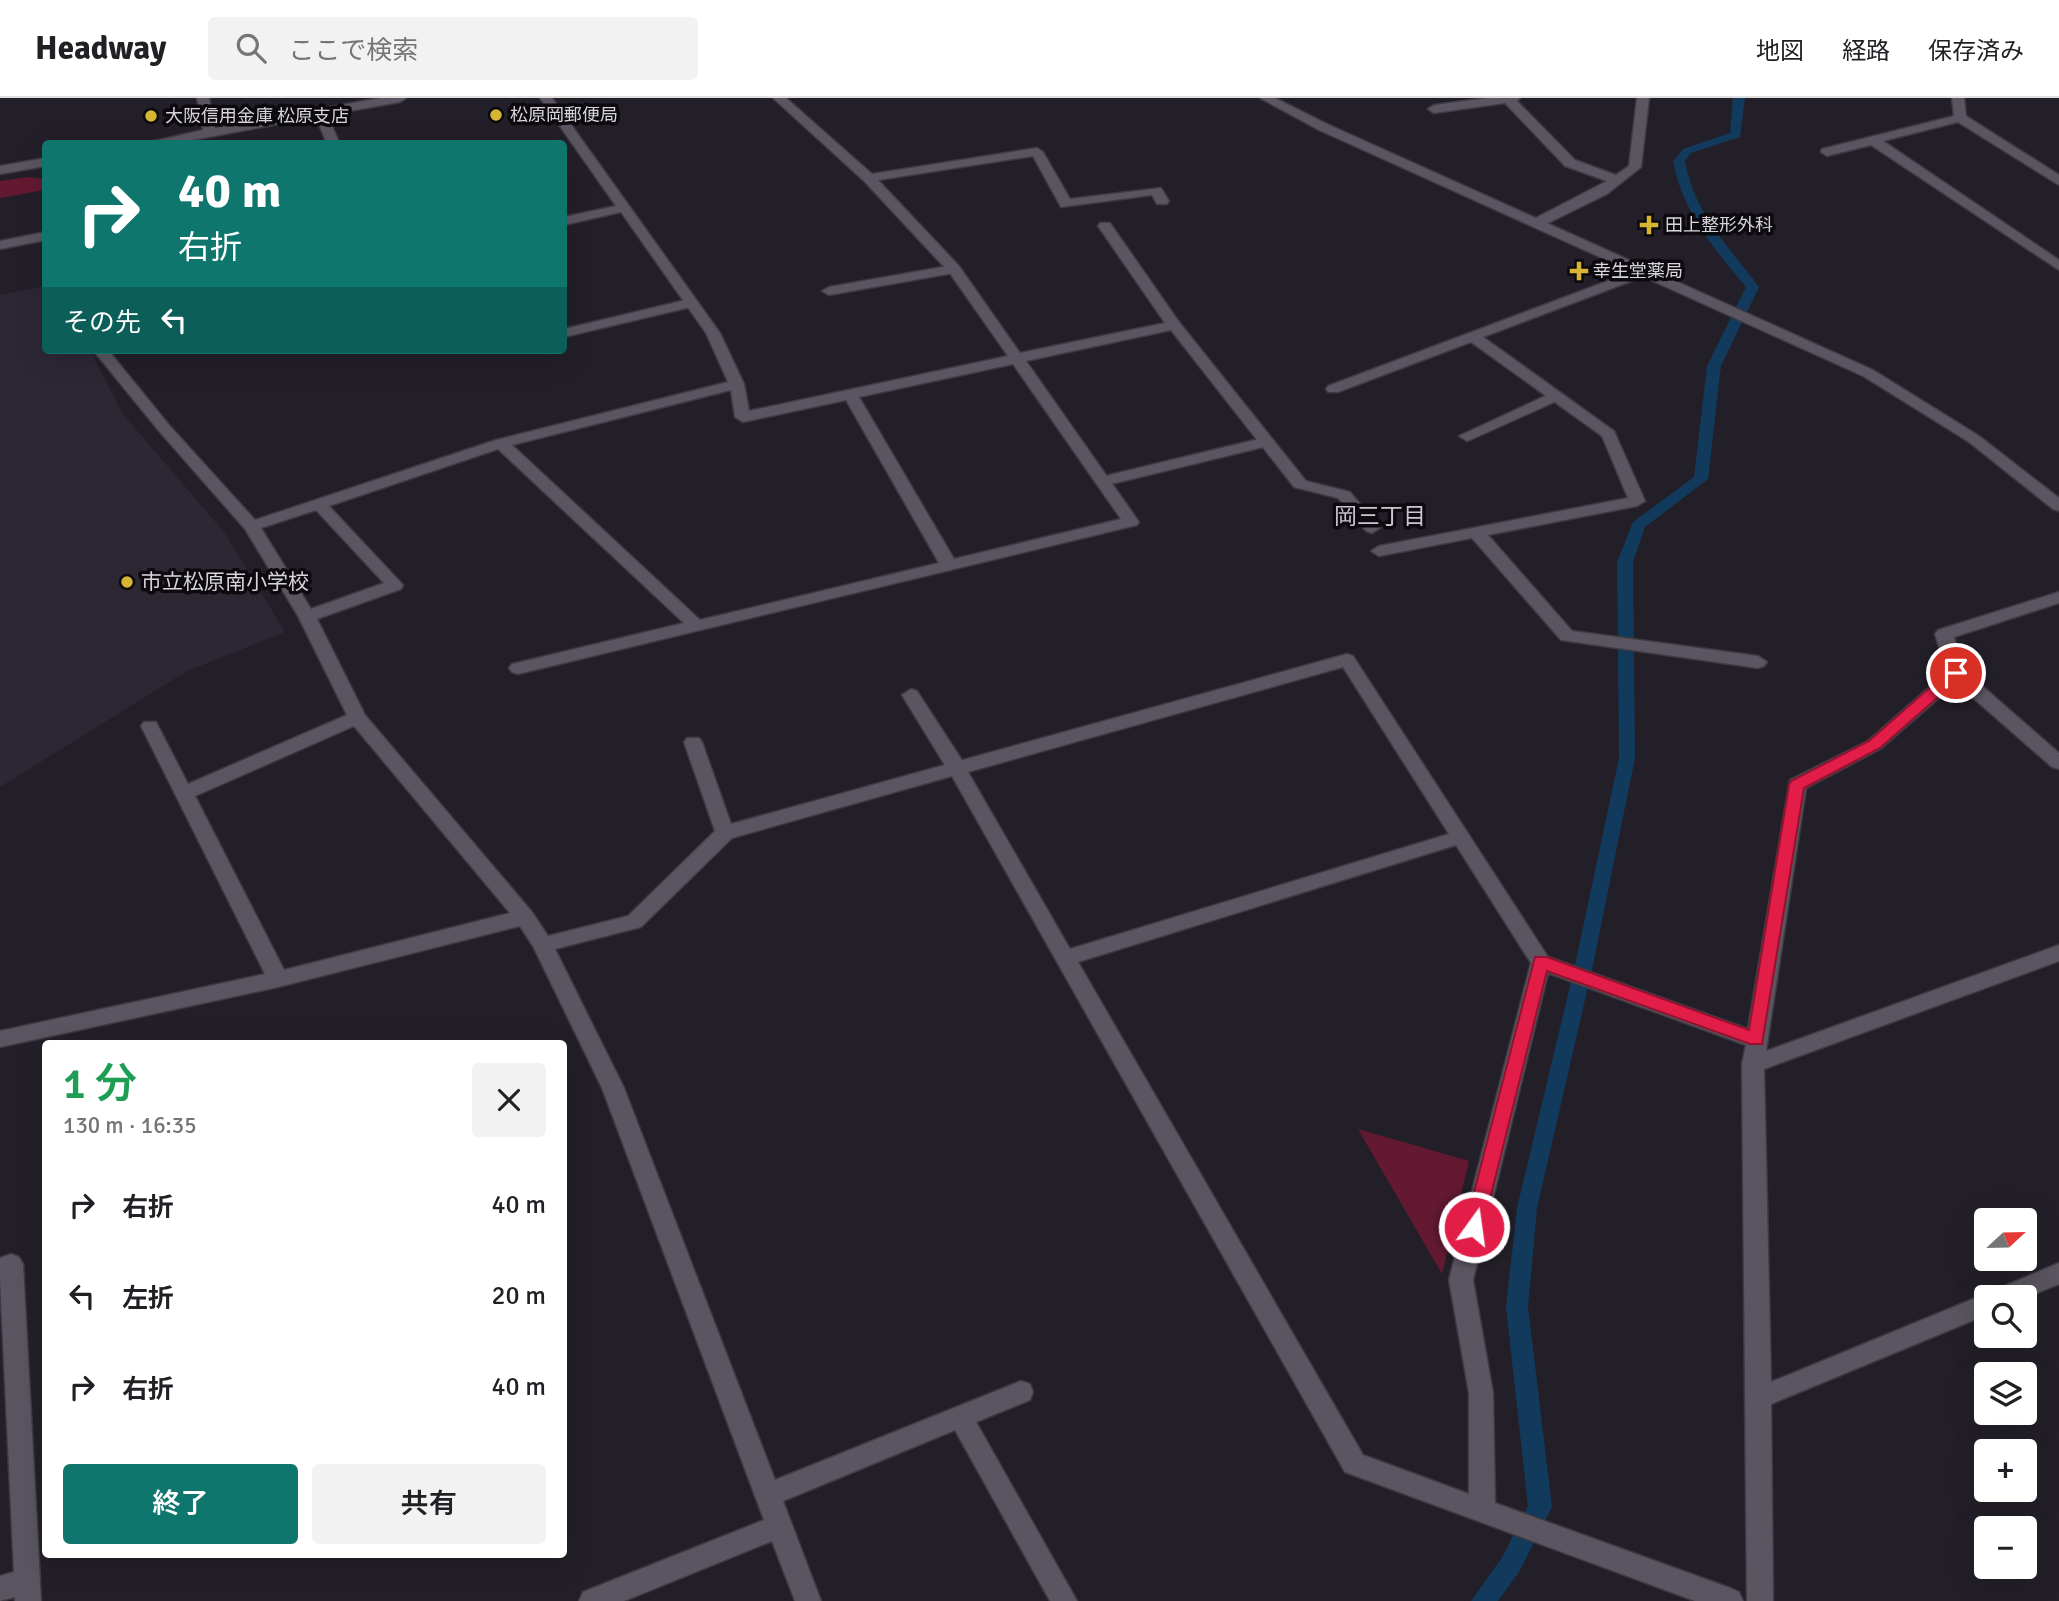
<!DOCTYPE html>
<html lang="ja">
<meta charset="utf-8">
<style>
:root{--surface:#fff;--page:#f2f2f2;--text:#202124;--muted:#757577;--line:#e0e0e0;--accent:#0f766e}
body{margin:0;font-family:Signika,"Noto Sans JP",sans-serif;background:var(--page);color:var(--text);height:100vh;display:flex;flex-direction:column;font-size:26px;white-space:nowrap}
*{box-sizing:border-box;margin:0}
p{font-size:23px;color:var(--muted)}
.icon{flex:none;width:38px;height:38px;fill:none;stroke:currentColor;stroke-width:2;stroke-linecap:round;stroke-linejoin:round}
.map{position:relative;flex:1;overflow:hidden}
.details{position:absolute;left:42px;top:942px;width:525px;height:518px;display:flex;flex-direction:column;background:var(--surface);border-radius:7px;box-shadow:0 7px 28px #0002}
.details>*{flex:none}
.guide{position:absolute;left:42px;top:42px;width:525px;height:214px;border-radius:7px;box-shadow:0 7px 28px #0002;background:#0f766e;color:#fff;overflow:hidden}
.needle{width:46px;rotate:68deg}
.controls{position:absolute;left:1974px;top:1110px;display:grid;gap:14px}
.controls a{display:grid;place-items:center;width:63px;height:63px;border-radius:7px;background:var(--surface);box-shadow:0 7px 28px #0002;font-size:35px}
.pin{position:absolute;display:grid;place-items:center;width:60px;height:60px;color:#fff;margin:-30px;border:4px solid #fff;border-radius:50%;box-shadow:0 2px 7px #0007}
.me{position:absolute;width:77px;margin:-38px;rotate:14deg;stroke-linejoin:round;filter:drop-shadow(0 0 5px #0008)}
.turn{display:flex;align-items:center;gap:24px;height:147px;padding:0 21px;font-size:32px}
.turn .icon{width:91px;height:91px;stroke-width:2.5}
.turn b{display:block;font-size:49px;line-height:60px}
.then{display:flex;align-items:center;height:66px;padding:0 21px;background:#0003;gap:14px;font-size:26px}
.round{display:grid;place-items:center;flex:none;width:74px;height:74px;border-radius:7px;background:var(--page)}
.summary{display:flex;align-items:center;justify-content:space-between;height:119px;padding:0 21px}
h1{font-size:42px;font-weight:600;line-height:52px;color:#1e9e55}
.cta{display:flex;gap:14px;margin-top:auto;padding:14px 21px}
.cta a{flex:1;height:80px;border-radius:7px;background:var(--accent);color:#fff;font-size:28px;font-weight:600;line-height:80px;text-align:center}
.cta a+a{background:var(--page);color:var(--text)}
ul{padding:0;list-style:none}
li{display:flex;align-items:center;gap:21px;height:91px;padding:0 21px}
li div{flex:1}
li b{display:block;font-size:26px}
li em{font-style:normal}
header{display:flex;align-items:center;gap:42px;box-sizing:border-box;height:98px;padding:0 35px;background:var(--surface);border-bottom:2px solid var(--line)}
header strong{font-size:33px}
nav{display:flex;gap:38px;margin-inline-start:auto;font-size:24px}
.search{width:490px;height:63px;background:var(--page);display:flex;align-items:center;gap:18px;box-sizing:border-box;padding:0 24px;border-radius:7px;color:var(--muted);font-size:26px}
.map>svg:first-child{display:block}
</style>
<header>
<strong>Headway</strong>
<div class="search"><svg class="icon" aria-label="search" viewBox="0 0 24 24"><circle cx="10" cy="10" r="6"/><path d="M15 15l6 6"/></svg>ここで検索</div>
<nav><a>地図</a><a>経路</a><a>保存済み</a></nav>
</header>
<div class="map">
<svg width="2059" height="1503" viewBox="0 0 2059 1503">
<rect width="100%" height="100%" fill="#231f28"/>
<path fill="#2d2734" d="M 45,188 L 46,252 L 90,252 L 122,315 L 224,434 L 285,534 L 187,573 L 0,689 L 0,197 Z"/>
<g fill="#631931">
<path d="M 28,79 L 45,81 L 45,92 L 0,100 L 0,83 Z"/>
<path d="M 1358,1031 L 1469,1063 L 1442,1176 Z"/>
</g>
<g fill="none" stroke-linecap="round" stroke-linejoin="round">
<path fill="#123a5c" fill-rule="evenodd" d="M 1733,0 L 1745,0 L 1740,39 L 1691,55 L 1685,63 C 1694,115 1729,149 1759,189 L 1721,268 L 1708,381 L 1645,429 L 1633,464 L 1635,660 L 1593,867 L 1537,1110 L 1528,1209 L 1552,1409 L 1519,1474 L 1498,1503 L 1471,1503 L 1503,1458 L 1528,1408 L 1506,1209 L 1517,1110 L 1575,867 L 1619,660 L 1617,464 L 1633,424 L 1694,379 L 1707,268 L 1746,189 C 1715,152 1682,113 1673,63 L 1683,51 L 1730,35 Z"/>
<g stroke="#3d3a41" stroke-width="3">
<g id="service">
<path d="M 46,134 L 46,142 L 0,151 L 0,143 Z"/>
<path d="M 954,167 L 961,171 L 959,174 L 829,197 L 822,193 L 829,189 Z"/>
<path d="M 690,201 L 697,205 L 695,208 L 564,239 L 564,231 Z"/>
<path d="M 1556,293 L 1564,298 L 1561,301 L 1472,341 L 1467,343 L 1459,338 Z"/>
<path d="M 1267,339 L 1272,341 L 1275,344 L 1272,347 L 1103,388 L 1095,383 L 1097,380 Z"/>
<path d="M 911,591 L 917,593 L 965,667 L 967,672 L 965,677 L 951,677 L 902,597 Z"/>
</g>
</g>
<g stroke="#3d3a41" stroke-width="3">
<g id="minor">
<path d="M 197,0 L 209,0 L 215,30 L 380,0 L 406,0 L 400,4 L 327,17 L 340,46 L 327,46 L 316,19 L 171,46 L 142,46 L 203,32 Z"/>
<path d="M 540,0 L 552,0 L 720,235 L 744,286 L 749,313 L 1008,258 L 949,174 L 864,83 L 773,0 L 786,0 L 872,76 L 1037,50 L 1043,54 L 1070,101 L 1161,90 L 1169,103 L 1167,106 L 1157,106 L 1152,97 L 1061,109 L 1033,58 L 878,82 L 959,168 L 1020,255 L 1165,225 L 1098,128 L 1100,125 L 1110,125 L 1179,224 L 1306,383 L 1350,394 L 1380,430 L 1372,435 L 1366,433 L 1338,400 L 1294,389 L 1171,232 L 1026,263 L 1139,424 L 1137,427 L 518,576 L 512,574 L 509,570 L 512,566 L 684,525 L 498,351 L 329,408 L 403,487 L 401,491 L 317,521 L 365,617 L 532,814 L 548,838 L 628,818 L 715,733 L 684,644 L 687,640 L 699,640 L 702,644 L 731,726 L 1347,556 L 1353,558 L 1548,859 L 1748,931 L 1790,682 L 1868,643 L 1947,574 L 1935,536 L 1938,532 L 2059,494 L 2059,505 L 1954,539 L 1964,572 L 2059,655 L 2059,671 L 2052,669 L 1956,585 L 1880,651 L 1806,690 L 1766,953 L 2059,847 L 2059,863 L 1764,971 L 1771,1284 L 1978,1199 L 1986,1196 L 1992,1198 L 1995,1192 L 2059,1165 L 2059,1186 L 2025,1200 L 1986,1199 L 1986,1217 L 1771,1306 L 1773,1503 L 1747,1503 L 1742,966 L 1746,947 L 1548,875 L 1473,1182 L 1493,1295 L 1495,1405 L 1730,1490 L 1739,1494 L 1743,1503 L 1695,1503 L 1345,1374 L 952,678 L 732,740 L 641,829 L 555,851 L 624,990 L 775,1382 L 1021,1283 L 1030,1286 L 1033,1294 L 1030,1302 L 976,1324 L 1077,1503 L 1050,1503 L 955,1332 L 783,1403 L 821,1503 L 795,1503 L 772,1443 L 624,1503 L 579,1503 L 583,1494 L 764,1422 L 602,990 L 534,850 L 520,828 L 278,889 L 0,949 L 0,933 L 265,876 L 141,628 L 144,624 L 156,624 L 188,686 L 347,617 L 298,518 L 245,431 L 159,333 L 93,252 L 108,252 L 169,327 L 255,422 L 496,342 L 728,284 L 706,235 L 621,114 L 564,127 L 564,119 L 616,108 ZM 1013,266 L 1121,421 L 954,461 L 859,299 ZM 731,292 L 735,319 L 743,324 L 846,302 L 939,465 L 700,522 L 512,347 ZM 316,412 L 384,485 L 311,511 L 261,430 ZM 1343,569 L 1449,736 L 1070,851 L 968,674 ZM 354,628 L 510,815 L 284,872 L 195,698 ZM 1456,747 L 1531,865 L 1449,1182 L 1469,1295 L 1469,1396 L 1363,1357 L 1078,864 Z"/>
<path d="M 1487,0 L 1520,0 L 1517,3 L 1575,62 L 1616,77 L 1629,68 L 1637,0 L 1649,0 L 1641,69 L 1607,96 L 1542,128 L 1532,128 L 1532,122 L 1607,83 L 1565,68 L 1505,5 L 1434,15 L 1428,11 L 1434,7 Z"/>
<path d="M 1952,0 L 1964,0 L 1966,18 L 2059,77 L 2059,87 L 1958,24 L 1883,43 L 2059,162 L 2059,172 L 1871,47 L 1827,58 L 1821,54 L 1822,51 L 1954,18 Z"/>
<path d="M 46,60 L 46,68 L 0,76 L 0,68 Z"/>
<path d="M 1645,169 L 1652,173 L 1650,176 L 1483,239 L 1614,333 L 1645,403 L 1637,408 L 1488,437 L 1572,533 L 1758,558 L 1767,564 L 1764,568 L 1758,570 L 1561,542 L 1472,440 L 1379,458 L 1371,453 L 1379,448 L 1628,400 L 1602,338 L 1471,244 L 1338,294 L 1328,294 L 1326,291 L 1328,288 Z"/>
<path d="M 11,1156 L 19,1159 L 23,1166 L 41,1503 L 15,1503 L 15,1499 L 0,1503 L 0,1478 L 14,1474 L 0,1180 L 0,1160 Z"/>
</g>
</g>
<g stroke="#3d3a41" stroke-width="3">
<path id="tertiary" d="M 1260,0 L 1275,0 L 1327,26 L 1873,272 L 1979,338 L 2059,400 L 2059,413 L 2053,411 L 1969,344 L 1863,278 L 1319,32 Z"/>
</g>
<use href="#service" fill="#5a5560" fill-rule="evenodd"/>
<use href="#minor" fill="#5a5560" fill-rule="evenodd"/>
<use href="#tertiary" fill="#5a5560" fill-rule="evenodd"/>
</g>
<path fill="#e11d48" stroke="#92132f" stroke-width="2" d="M 1956,570 L 1962,571 L 1964,575 L 1962,578 L 1880,650 L 1804,690 L 1762,946 L 1750,946 L 1547,873 L 1483,1129 L 1481,1135 L 1474,1137 L 1467,1135 L 1465,1129 L 1535,859 L 1547,859 L 1749,932 L 1789,687 L 1791,683 L 1869,643 L 1951,571 Z"/>
<g fill="#d6b534" stroke="#0c0a0e" stroke-width="2.5">
<circle cx="496" cy="17" r="7"/>
<circle cx="151" cy="18" r="7"/>
<path d="M1645.5 116.5h7v7h7v7h-7v7h-7v-7h-7v-7h7z"/>
<path d="M1575.5 162.5h7v7h7v7h-7v7h-7v-7h-7v-7h7z"/>
<circle cx="127" cy="484" r="7"/>
</g>
<g text-anchor="middle" stroke-width="7" stroke-linejoin="round" paint-order="stroke">
<g font-size="18" fill="#d7d5db" stroke="#0c0a0e" text-anchor="start">
<text x="510" y="23">松原岡郵便局</text>
<text x="165" y="24">大阪信用金庫 松原支店</text>
<text x="1665" y="133">田上整形外科</text>
<text x="1593" y="179">幸生堂薬局</text>
</g>
<g font-size="21" fill="#d7d5db" stroke="#0c0a0e" text-anchor="start">
<text x="141" y="491">市立松原南小学校</text>
</g>
<g font-size="23" fill="#cbc5d1" stroke="#0c0a0e">
<text x="1380" y="426">岡三丁目</text>
</g>
</g>
</svg>
<div class="controls">
<a><svg class="needle" viewBox="-14 -14 28 28"><path d="M0-13l5 13h-10z" fill="#e53935"/><path d="M0 13l5-13h-10z" fill="#757577"/></svg></a>
<a><svg class="icon" aria-label="search" viewBox="0 0 24 24"><circle cx="10" cy="10" r="6"/><path d="M15 15l6 6"/></svg></a>
<a><svg class="icon" aria-label="layers" viewBox="0 0 24 24"><path d="M12 4l9 5-9 5-9-5zM3 14l9 5 9-5"/></svg></a>
<a>+</a>
<a>−</a>
</div>
<div class="pin" style="left:1956px;top:575px;background:#d93025"><svg class="icon" aria-label="arrive" viewBox="0 0 24 24"><path d="M6 21V4h12l-3 4 3 4H6"/></svg></div>
<svg class="me" style="left:1474px;top:1129px" viewBox="-20 -20 40 40"><circle r="17" fill="#e11d48" stroke="#fff" stroke-width="3"/><path d="M0-11L8 9 0 5-8 9z" fill="#fff"/></svg>
<div class="guide">
<div class="turn"><svg class="icon" aria-label="right" viewBox="0 0 24 24"><path d="M7 20v-9h11M14 6l5 5-5 5"/></svg><div><b>40 m</b>右折</div></div>
<div class="then">その先<svg class="icon" aria-label="left" viewBox="0 0 24 24"><path d="M17 20v-9H6M10 6l-5 5 5 5"/></svg></div>
</div>
<section class="details">
<div class="summary"><div><h1>1 分</h1><p>130 m · 16:35</p></div><a class="round"><svg class="icon" aria-label="close" viewBox="0 0 24 24"><path d="M6 6l12 12M18 6L6 18"/></svg></a></div>
<ul>
<li><svg class="icon" aria-label="right" viewBox="0 0 24 24"><path d="M7 20v-9h11M14 6l5 5-5 5"/></svg><div><b>右折</b></div><em>40 m</em></li>
<li><svg class="icon" aria-label="left" viewBox="0 0 24 24"><path d="M17 20v-9H6M10 6l-5 5 5 5"/></svg><div><b>左折</b></div><em>20 m</em></li>
<li><svg class="icon" aria-label="right" viewBox="0 0 24 24"><path d="M7 20v-9h11M14 6l5 5-5 5"/></svg><div><b>右折</b></div><em>40 m</em></li>
</ul>
<div class="cta"><a>終了</a><a>共有</a></div>
</section>
</div>
